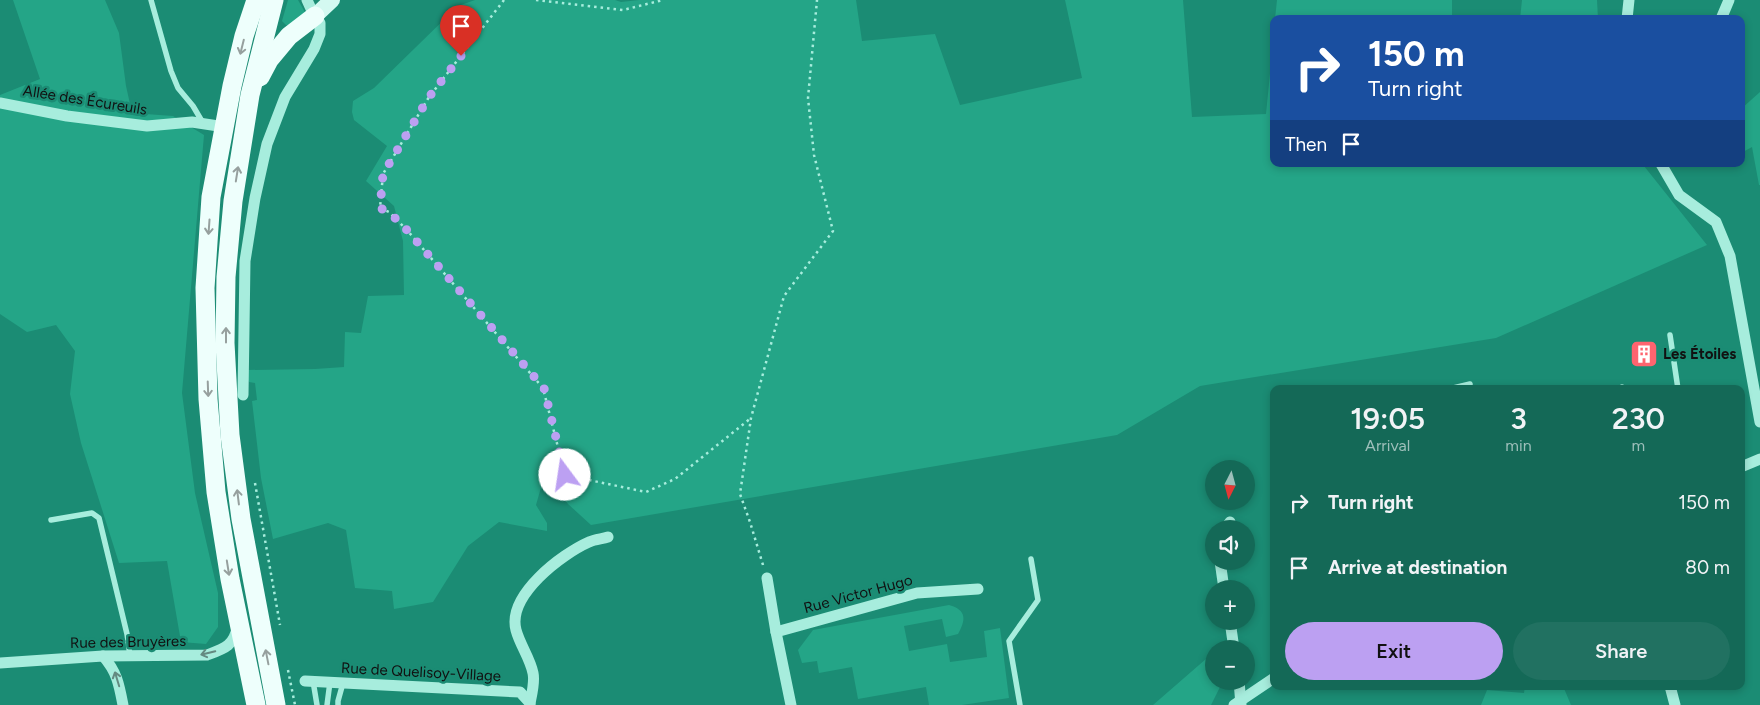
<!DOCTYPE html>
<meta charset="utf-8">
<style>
:root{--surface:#146957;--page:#217161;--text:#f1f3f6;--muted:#9dbfba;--accent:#bca0f2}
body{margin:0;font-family:Figtree,sans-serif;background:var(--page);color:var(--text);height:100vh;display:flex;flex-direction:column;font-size:19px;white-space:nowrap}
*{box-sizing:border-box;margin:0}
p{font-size:16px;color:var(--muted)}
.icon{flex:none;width:28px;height:28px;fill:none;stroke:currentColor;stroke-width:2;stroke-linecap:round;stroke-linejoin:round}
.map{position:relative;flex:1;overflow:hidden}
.sheet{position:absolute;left:1270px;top:385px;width:475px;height:305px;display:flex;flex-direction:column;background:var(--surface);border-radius:10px;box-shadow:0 2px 8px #0003}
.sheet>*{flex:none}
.hud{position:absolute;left:1270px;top:15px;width:475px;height:152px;border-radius:10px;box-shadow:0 2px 8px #0003;background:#1a4fa0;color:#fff;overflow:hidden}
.needle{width:32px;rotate:186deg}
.fabs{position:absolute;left:1205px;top:460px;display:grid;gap:10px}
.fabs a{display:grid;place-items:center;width:50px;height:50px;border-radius:50%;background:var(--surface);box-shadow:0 2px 8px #0003;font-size:25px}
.pin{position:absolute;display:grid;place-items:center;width:42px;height:42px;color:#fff;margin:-51px -21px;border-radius:50% 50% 50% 0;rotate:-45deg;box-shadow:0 0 5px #0007}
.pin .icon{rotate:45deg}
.me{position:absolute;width:55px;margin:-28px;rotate:346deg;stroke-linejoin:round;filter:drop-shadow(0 0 4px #0008)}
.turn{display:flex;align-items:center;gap:18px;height:105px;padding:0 15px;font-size:22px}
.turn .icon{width:65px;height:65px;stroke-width:2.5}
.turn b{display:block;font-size:35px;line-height:42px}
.then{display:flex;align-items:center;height:48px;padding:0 15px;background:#0003;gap:10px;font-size:19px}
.eta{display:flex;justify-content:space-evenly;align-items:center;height:85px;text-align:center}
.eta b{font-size:30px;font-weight:600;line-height:35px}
.cta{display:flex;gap:10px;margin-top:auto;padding:10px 15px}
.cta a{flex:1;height:58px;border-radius:30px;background:var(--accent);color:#111;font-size:20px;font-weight:600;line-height:58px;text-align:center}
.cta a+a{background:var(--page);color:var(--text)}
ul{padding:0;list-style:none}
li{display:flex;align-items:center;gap:15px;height:65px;padding:0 15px}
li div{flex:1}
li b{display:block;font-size:19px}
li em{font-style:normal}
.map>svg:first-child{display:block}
</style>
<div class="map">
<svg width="1760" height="705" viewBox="0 0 1760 705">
<rect width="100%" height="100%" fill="#1b8c74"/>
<g fill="#24a587">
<path d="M 13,0 L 105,0 L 119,33 L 126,86 L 132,113 L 173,116 L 204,135 L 182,393 L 195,493 L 218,593 L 218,627 L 206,644 L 181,642 L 167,561 L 119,563 L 81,443 L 70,394 L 75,351 L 56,325 L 27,332 L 0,314 L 0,95 L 40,79 Z"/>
<path d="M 288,0 L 298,0 L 306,14 L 291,25 L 286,25 L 282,21 Z"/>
<path d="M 475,0 L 615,0 L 621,2 L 639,0 L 856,0 L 862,41 L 935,34 L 960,105 L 1082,78 L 1065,0 L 1183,0 L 1192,117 L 1266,114 L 1274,33 L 1274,164 L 1630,164 L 1644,166 L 1707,245 L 1496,338 L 1200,386 L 1117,435 L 591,525 L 568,504 L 556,486 L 542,484 L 536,505 L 547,523 L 547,531 L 499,522 L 468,546 L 433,602 L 394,609 L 392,591 L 355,588 L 346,530 L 328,523 L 273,539 L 261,478 L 252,401 L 257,400 L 255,383 L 249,382 L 247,378 L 247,370 L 315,369 L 344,367 L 345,332 L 361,333 L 368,296 L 404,295 L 403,241 L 394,206 L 366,181 L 387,146 L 354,120 L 352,112 L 353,101 L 374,88 L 458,6 Z"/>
<path d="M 1277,0 L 1452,0 L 1452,19 L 1275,19 Z"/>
<path d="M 1522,0 L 1597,0 L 1598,19 L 1520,19 Z"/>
<path d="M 1760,92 L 1760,185 L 1759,185 L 1752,147 L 1741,153 L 1741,109 Z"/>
<path d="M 949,605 C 967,610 966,620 958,634 L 946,637 L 942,619 L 904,626 L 909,651 L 947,644 L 950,662 L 987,657 L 984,631 L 1000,628 L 1009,698 L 962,705 L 929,705 L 926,687 L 858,699 L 852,667 L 819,673 L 817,661 L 802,663 L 798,650 L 813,630 Z"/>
<path d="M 1214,652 L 1214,681 L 1223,681 L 1211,705 L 1153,705 Z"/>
<path d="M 1525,686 L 1563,686 L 1571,705 L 1481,705 L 1487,690 L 1524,693 Z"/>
</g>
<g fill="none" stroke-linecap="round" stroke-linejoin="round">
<g stroke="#a7eddd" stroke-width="2.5" stroke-dasharray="2.5 4" stroke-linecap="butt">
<path d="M 504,0 L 429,97 L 383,174 L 380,208 L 389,212 L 406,229 L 543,388 L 565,475 L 646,492 L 675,479 L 751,418"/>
<path d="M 536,0 L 623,10 L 663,0"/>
<path d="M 255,483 L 280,625"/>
<path d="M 763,565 L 750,522 L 740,494 L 751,418 L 784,296 L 833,231 L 814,155 L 808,98 L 817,0"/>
<path d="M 288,670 L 295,705"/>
</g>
<g stroke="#a7eddd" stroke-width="5.5">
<path d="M 151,0 L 171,71 L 178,88 L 193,106 L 203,123"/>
<path d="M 1670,335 L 1678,389"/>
<path d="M 1622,387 L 1622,389"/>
<path d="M 1449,389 L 1470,384"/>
<path d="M 51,520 L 92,513 L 99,518 L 127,634 L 130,656"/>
<path d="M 313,681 L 317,705"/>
<path d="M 327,705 L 330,682"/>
<path d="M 338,705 L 338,701 L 343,683"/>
<path d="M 1020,705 L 1009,641 L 1038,600 L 1031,559"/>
</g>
<g stroke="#a7eddd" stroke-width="11">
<path d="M 1627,19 L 1629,0"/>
<path d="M 1721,19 L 1729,0"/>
<path d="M 0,103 L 67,116 L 147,126 L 192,122 L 225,127"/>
<path d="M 1661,164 L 1679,195 L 1716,222 L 1730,256 L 1760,422"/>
<path d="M 243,395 L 245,261 L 255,198 L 267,144 L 285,97 L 314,49 L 320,34 L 320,23 L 312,11 L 307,0"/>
<path d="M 1741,467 L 1760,459"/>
<path d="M 1225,529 L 1230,522"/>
<path d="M 1220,561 L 1224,589"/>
<path d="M 767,578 L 776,632"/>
<path d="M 1230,621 L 1234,649"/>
<path d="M 103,656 C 117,672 119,684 123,705"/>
<path d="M 0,663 L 103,656 L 207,655 C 226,648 233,646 238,626"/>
<path d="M 305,681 L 520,692 L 530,703 L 530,705"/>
<path d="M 1239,681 L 1241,705"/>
<path d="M 1670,686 L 1675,705"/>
<path d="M 530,703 C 532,693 535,682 533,673 C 530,658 520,645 516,630 C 507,595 562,554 589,542 C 595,539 602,539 608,537"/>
<path d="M 791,705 L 776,632 L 917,593 L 978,589"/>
<path d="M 1234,705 L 1274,678"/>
</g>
<path stroke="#d4f9f1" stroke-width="16" d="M 315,16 L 332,0"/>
<g stroke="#eefffc" stroke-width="19">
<path d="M 274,0 L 250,95 L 233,201 L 226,277 L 225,343 L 230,435 L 241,519 L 276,705"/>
<path d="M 260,77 L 269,60 L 289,36 L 315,16"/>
<path d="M 256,705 L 230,579 L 216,492 L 208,399 L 205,288 L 211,197 L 232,86 L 244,36 L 256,0"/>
</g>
</g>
<defs><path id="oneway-shaft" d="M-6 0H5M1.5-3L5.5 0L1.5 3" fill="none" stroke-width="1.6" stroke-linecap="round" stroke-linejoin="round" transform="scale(1.25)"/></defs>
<g stroke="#96a09e">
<use href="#oneway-shaft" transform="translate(242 47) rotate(104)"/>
<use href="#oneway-shaft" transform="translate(237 174) rotate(-81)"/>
<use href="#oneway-shaft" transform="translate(209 227) rotate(94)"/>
<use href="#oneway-shaft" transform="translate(226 335) rotate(-90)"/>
<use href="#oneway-shaft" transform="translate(208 389) rotate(88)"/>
<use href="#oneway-shaft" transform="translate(238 497) rotate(-97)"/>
<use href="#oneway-shaft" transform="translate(228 568) rotate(81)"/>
<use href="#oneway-shaft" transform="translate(267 657) rotate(-101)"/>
</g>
<g stroke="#648a81">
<use href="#oneway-shaft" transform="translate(208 653) rotate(166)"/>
<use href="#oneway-shaft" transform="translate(117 679) rotate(-107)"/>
</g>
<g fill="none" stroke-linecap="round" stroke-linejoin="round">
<path stroke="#bca0f2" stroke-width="9" stroke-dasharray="0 16.2" d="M 461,56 L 429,97 L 383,174 L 380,208 L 389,212 L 406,229 L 544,388 L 565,475"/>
</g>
<defs>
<g id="building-square" transform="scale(1.4375)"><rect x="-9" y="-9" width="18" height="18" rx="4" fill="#fe646f" stroke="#1b8c74"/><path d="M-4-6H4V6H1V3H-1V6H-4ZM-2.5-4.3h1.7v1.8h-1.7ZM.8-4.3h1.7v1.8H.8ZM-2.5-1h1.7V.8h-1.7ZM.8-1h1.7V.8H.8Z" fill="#fff"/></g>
</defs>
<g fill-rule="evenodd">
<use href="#building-square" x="1644" y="354"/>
</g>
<g text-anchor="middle" stroke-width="5" stroke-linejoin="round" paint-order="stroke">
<g font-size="15" fill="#111" stroke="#1b8c74">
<text transform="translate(85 100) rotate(9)" y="5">Allée des Écureuils</text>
<text transform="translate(858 594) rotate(-15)" y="5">Rue Victor Hugo</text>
<text transform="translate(128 642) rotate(-1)" y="5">Rue des Bruyères</text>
<text transform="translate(421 672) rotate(3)" y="5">Rue de Quelisoy-Village</text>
</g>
<g font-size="15" font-weight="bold" fill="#111" stroke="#1b8c74" text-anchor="start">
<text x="1663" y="359">Les Étoiles</text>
</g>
</g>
</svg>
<div class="fabs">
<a><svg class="needle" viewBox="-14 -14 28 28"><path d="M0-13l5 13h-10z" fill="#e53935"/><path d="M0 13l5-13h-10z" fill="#9dbfba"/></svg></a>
<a><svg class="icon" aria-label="sound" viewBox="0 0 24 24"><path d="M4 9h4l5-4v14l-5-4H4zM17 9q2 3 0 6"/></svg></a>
<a>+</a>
<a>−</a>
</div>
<div class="pin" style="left:461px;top:56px;background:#d93025"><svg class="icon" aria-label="arrive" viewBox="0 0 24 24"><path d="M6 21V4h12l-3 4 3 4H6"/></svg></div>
<svg class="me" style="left:565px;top:475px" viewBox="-20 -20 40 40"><circle r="19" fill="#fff"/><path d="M0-13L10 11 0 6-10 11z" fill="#bca0f2"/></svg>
<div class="hud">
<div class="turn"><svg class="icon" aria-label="right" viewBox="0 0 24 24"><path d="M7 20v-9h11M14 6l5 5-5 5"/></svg><div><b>150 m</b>Turn right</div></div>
<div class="then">Then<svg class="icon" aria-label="arrive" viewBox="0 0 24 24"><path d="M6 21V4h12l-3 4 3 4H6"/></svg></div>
</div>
<section class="sheet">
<div class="eta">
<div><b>19:05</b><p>Arrival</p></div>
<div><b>3</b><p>min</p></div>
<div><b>230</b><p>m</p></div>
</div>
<ul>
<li><svg class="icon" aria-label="right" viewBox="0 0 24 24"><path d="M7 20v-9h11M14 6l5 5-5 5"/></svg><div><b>Turn right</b></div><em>150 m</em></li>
<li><svg class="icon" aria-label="arrive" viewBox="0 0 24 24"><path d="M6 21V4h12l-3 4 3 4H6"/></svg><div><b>Arrive at destination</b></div><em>80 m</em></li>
</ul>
<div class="cta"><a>Exit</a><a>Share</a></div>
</section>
</div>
